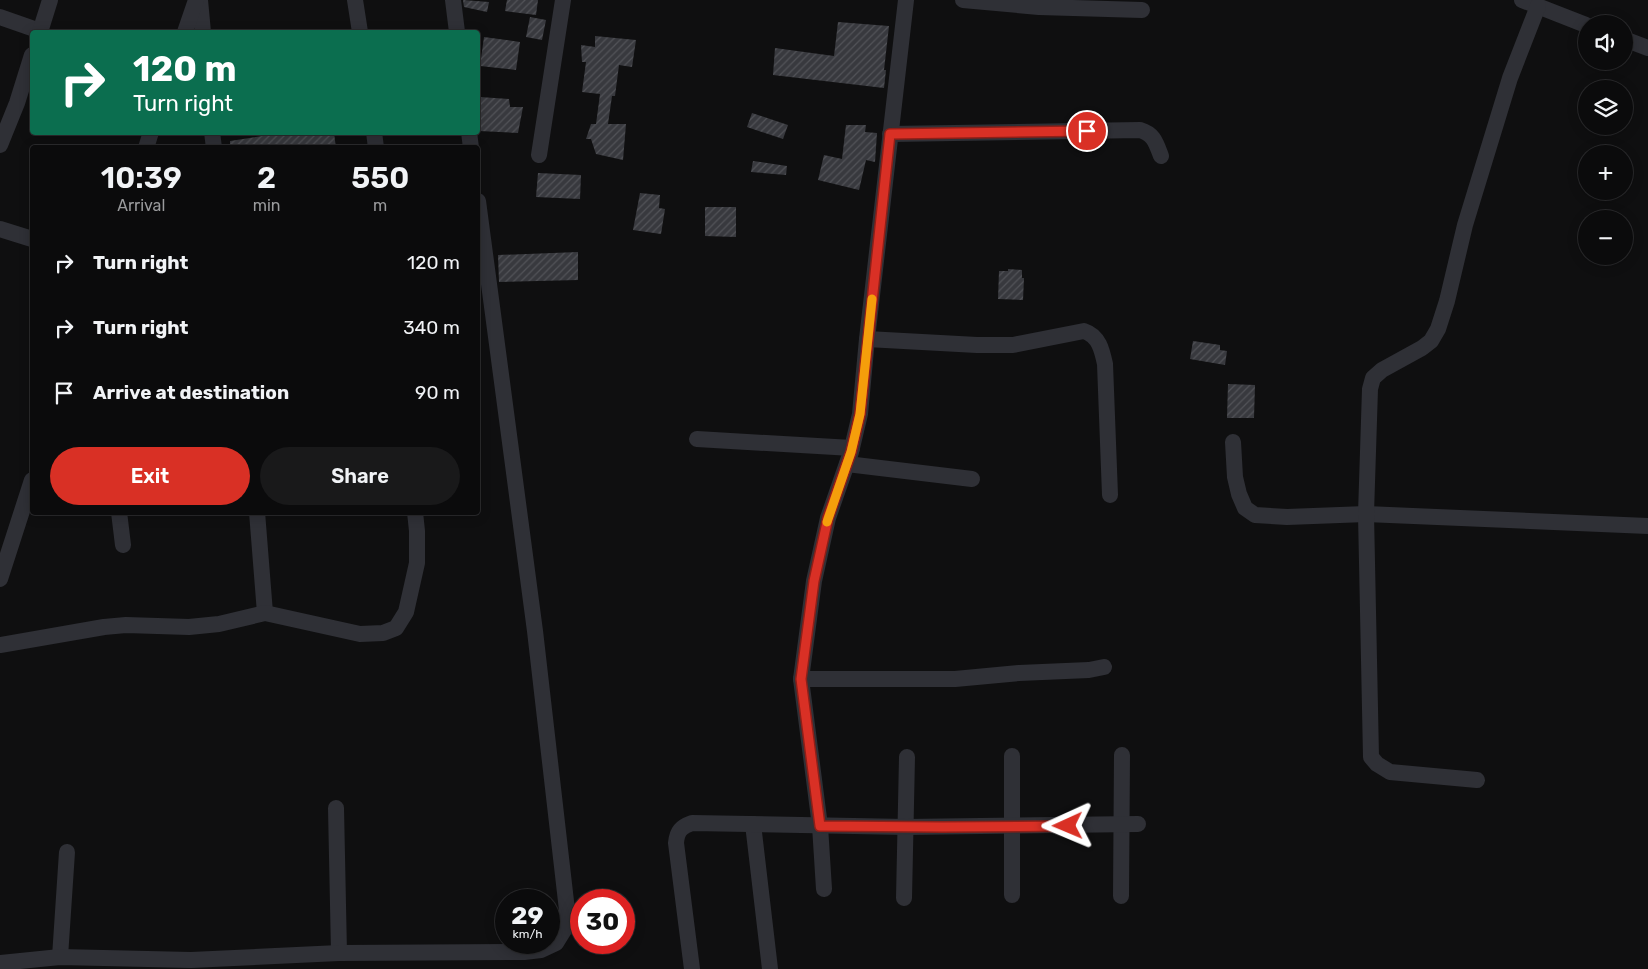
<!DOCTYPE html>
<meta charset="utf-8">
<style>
:root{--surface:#0b0b0c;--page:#19191a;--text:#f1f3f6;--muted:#9a9b9d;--line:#2b2b2d;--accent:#d93025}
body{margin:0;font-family:Rubik,sans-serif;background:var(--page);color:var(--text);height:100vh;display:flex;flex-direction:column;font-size:19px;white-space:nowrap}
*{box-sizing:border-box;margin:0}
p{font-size:16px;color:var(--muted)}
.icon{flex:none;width:28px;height:28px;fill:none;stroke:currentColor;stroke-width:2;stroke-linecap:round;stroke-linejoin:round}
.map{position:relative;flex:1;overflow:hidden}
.sheet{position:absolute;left:30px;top:145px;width:450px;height:370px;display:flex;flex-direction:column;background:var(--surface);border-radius:5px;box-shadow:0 2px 12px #0003,0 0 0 1px var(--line)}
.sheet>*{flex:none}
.guide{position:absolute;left:30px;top:30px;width:450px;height:105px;border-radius:5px;box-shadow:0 2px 12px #0003,0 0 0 1px var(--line);background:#0b6e4f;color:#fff;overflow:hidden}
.controls{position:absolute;left:1578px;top:15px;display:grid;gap:10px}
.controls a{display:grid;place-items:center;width:55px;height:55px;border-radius:50%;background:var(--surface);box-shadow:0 2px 12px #0003,0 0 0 1px var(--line);font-size:25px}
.speed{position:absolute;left:495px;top:889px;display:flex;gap:10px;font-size:25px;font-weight:700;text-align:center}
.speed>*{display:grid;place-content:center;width:65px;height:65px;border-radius:50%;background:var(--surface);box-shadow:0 2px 12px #0003,0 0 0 1px var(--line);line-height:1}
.speed small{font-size:12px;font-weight:400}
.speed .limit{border:8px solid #d22;background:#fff;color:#111}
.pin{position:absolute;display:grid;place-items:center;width:42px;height:42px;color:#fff;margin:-21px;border:2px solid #fff;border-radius:50%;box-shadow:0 1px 5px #0007}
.me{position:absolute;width:55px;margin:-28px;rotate:269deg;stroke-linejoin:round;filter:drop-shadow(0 0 4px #0008)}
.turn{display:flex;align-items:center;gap:18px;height:105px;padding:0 20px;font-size:22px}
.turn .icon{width:65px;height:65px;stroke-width:2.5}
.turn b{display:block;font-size:35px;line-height:42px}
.eta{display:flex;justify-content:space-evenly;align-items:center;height:85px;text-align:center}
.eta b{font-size:30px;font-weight:600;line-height:35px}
.button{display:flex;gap:10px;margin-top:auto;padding:10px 20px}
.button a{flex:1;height:58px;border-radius:30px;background:var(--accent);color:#fff;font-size:20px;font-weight:600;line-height:58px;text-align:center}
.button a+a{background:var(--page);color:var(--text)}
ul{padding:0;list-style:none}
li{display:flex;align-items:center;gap:15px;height:65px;padding:0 20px}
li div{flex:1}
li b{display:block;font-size:19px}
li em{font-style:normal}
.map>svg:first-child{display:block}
</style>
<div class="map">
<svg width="1648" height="969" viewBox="0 0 1648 969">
<defs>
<pattern id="building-hatch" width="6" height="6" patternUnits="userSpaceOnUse" patternTransform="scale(1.25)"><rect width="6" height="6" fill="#38393e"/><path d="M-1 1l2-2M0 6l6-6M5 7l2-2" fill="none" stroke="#525358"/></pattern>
</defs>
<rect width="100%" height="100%" fill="#0f0f10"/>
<g fill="url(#building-hatch)">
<path d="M 463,0 L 489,2 L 487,12 L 464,7 Z"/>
<path d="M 507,0 L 538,0 L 536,15 L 505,11 Z"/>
<path d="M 530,17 L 546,20 L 542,40 L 526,37 Z"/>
<path d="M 838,22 L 889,26 L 884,70 L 886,70 L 884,88 L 773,75 L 775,48 L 834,56 Z"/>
<path d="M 595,36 L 636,40 L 632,67 L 619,65 L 615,96 L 612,96 L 608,124 L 626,124 L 623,160 L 596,154 L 591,139 L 586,139 L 591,124 L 596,124 L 600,94 L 582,92 L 586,62 L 582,62 L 581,45 L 595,47 Z"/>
<path d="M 484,37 L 520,42 L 516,70 L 480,66 Z"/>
<path d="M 480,97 L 509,99 L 510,107 L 523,107 L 518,133 L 479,131 L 478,119 Z"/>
<path d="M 752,113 L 788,125 L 783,139 L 747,127 Z"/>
<path d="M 846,125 L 866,125 L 865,132 L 877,133 L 875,162 L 866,160 L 859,190 L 818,180 L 824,155 L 842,159 Z"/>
<path d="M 262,132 L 319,132 L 319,135 L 334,133 L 336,148 L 230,147 L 230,141 L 262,136 Z"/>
<path d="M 753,161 L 787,166 L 786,175 L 751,172 Z"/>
<path d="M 538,173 L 581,175 L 580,199 L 536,197 Z"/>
<path d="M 640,193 L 660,195 L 659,208 L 665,209 L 661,234 L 633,230 Z"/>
<path d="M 705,207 L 736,207 L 736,237 L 705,236 Z"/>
<path d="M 578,252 L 578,280 L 499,282 L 498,255 Z"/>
<path d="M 1008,269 L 1022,270 L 1022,278 L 1024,278 L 1023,300 L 998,299 L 999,271 L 1008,271 Z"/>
<path d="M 1193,341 L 1220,345 L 1220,350 L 1227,351 L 1225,365 L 1190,359 Z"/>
<path d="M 1228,384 L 1255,385 L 1254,418 L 1227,418 Z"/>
</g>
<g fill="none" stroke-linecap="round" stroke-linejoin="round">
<g stroke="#2f3036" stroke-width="16">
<path d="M 200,0 L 203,32"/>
<path d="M 355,0 L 360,32"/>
<path d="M 453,0 L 457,32"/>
<path d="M 963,0 L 1039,7 L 1142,10"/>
<path d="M 1522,0 L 1586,25"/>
<path d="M 0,17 L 40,31"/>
<path d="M 40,32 L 50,0"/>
<path d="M 185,32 L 196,0"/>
<path d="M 1624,39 L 1648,48"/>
<path d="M 212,132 L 214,148"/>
<path d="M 374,132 L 376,148"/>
<path d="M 469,132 L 471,148"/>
<path d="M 890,134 L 1140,130 C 1154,134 1156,143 1161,156"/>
<path d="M 0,145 L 17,103 L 32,55"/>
<path d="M 146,148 L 151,132"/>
<path d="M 539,155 L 563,0"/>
<path d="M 0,229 L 32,239"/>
<path d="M 867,339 L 977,345 L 1013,345 L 1084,331 C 1099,336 1102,350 1105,364 L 1110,495"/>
<path d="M 697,439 L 852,448"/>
<path d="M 1233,442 L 1235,477 L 1239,494 L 1245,508 L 1255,515 L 1287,517 L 1366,514 L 1648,526"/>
<path d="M 847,464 L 972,479"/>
<path d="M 119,512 L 123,545"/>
<path d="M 257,512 L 265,613"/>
<path d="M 0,579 L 32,480"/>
<path d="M 0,645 L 104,627 L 126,625 L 189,627 L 219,624 L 265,613 L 360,634 L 383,633 L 396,628 L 406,612 L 417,563 L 417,531 L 415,512"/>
<path d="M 801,679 L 955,679 L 1019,673 L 1089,670 L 1104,667"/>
<path d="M 1477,780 L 1390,772 L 1377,764 L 1371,757 L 1366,514 L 1370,389 L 1373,378 L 1382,370 L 1422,348 L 1431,341 L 1438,329 L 1447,301 L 1465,225 L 1510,78 L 1538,6"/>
<path d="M 336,808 L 339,953"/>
<path d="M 753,824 L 770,969"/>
<path d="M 824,889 L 820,826 L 801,679 L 814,581 L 828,518 L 851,452 L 860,414 L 867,339 L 906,0"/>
<path d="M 1012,895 L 1012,756"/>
<path d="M 1121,896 L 1122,755"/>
<path d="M 904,898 L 907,757"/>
<path d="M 60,957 L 67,852"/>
<path d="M 0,963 L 60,957 L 191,960 L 339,953 L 524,952 L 541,950 L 556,943 L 564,930 L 567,910 L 535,631 L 478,201"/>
<path d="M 692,969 L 676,843 C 677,831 681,827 692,823 L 906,827 L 1138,824"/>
</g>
</g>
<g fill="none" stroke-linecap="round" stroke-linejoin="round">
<g stroke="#8d1f18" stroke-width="12">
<path id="route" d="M 1068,826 L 942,827 L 820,826 L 801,679 L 814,581 L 828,518 L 851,452 L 860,414 L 890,134 L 1087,131"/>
</g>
<use href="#route" stroke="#d93025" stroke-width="9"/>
<path stroke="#f59e0b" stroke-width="9" d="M 827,522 L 851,452 L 860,414 L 872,299"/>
</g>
</svg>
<div class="controls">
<a><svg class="icon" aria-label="sound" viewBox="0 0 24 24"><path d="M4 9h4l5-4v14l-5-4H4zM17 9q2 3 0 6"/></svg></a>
<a><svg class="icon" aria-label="layers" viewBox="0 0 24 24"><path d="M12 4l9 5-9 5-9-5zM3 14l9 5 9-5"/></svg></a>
<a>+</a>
<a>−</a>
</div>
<div class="speed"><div>29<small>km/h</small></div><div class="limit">30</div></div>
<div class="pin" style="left:1087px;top:131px;background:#d93025"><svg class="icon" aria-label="arrive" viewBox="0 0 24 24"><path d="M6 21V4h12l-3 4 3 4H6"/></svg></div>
<svg class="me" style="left:1068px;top:826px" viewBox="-20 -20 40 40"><path d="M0-17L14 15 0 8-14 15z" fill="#d93025" stroke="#fff" stroke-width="4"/></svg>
<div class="guide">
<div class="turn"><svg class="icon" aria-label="right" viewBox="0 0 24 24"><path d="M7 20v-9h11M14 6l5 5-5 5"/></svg><div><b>120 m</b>Turn right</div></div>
</div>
<section class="sheet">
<div class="eta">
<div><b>10:39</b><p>Arrival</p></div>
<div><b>2</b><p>min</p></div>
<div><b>550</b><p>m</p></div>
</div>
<ul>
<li><svg class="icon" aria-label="right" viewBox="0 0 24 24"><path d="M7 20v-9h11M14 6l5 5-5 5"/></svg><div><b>Turn right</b></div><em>120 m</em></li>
<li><svg class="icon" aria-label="right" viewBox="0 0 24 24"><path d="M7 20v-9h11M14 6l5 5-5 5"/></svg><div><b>Turn right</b></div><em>340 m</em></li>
<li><svg class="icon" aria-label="arrive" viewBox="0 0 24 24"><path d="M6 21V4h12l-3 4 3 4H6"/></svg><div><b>Arrive at destination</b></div><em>90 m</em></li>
</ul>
<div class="button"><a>Exit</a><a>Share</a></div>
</section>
</div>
